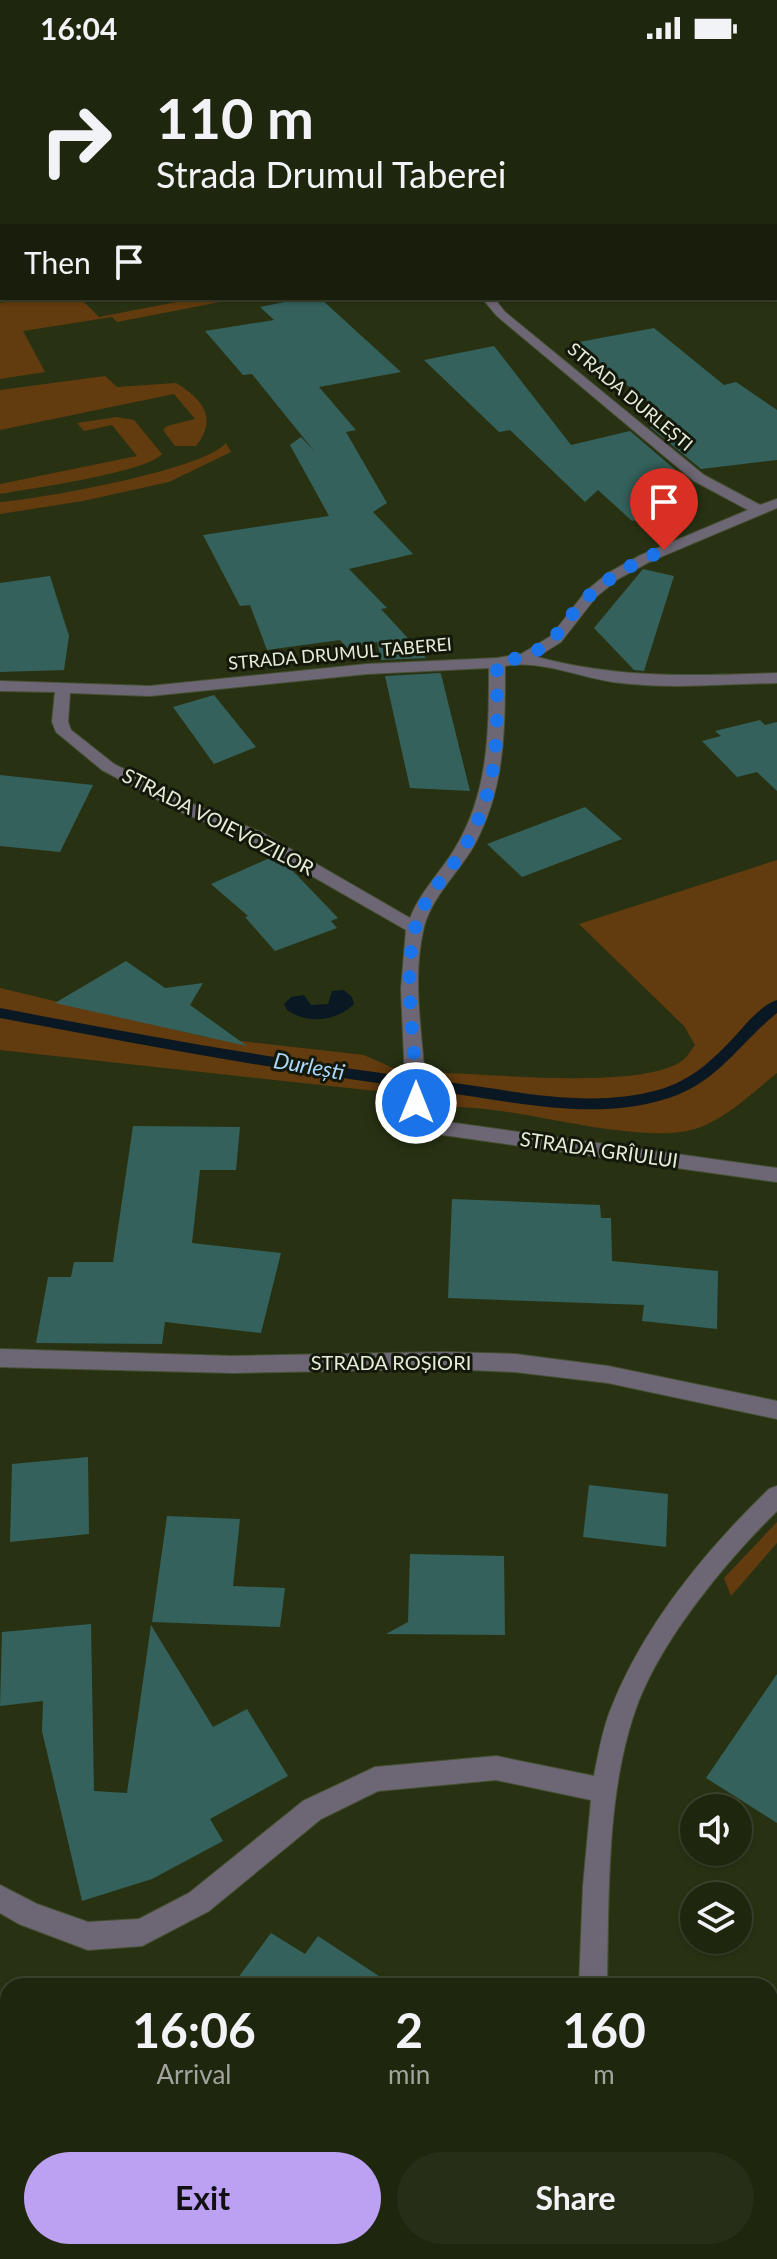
<!DOCTYPE html>
<meta charset="utf-8">
<style>
:root{--surface:#1e260e;--page:#262e17;--text:#f1f3f6;--muted:#a1a59e;--line:#3c432e;--accent:#bca0f2}
body{margin:0;font-family:Lato,sans-serif;background:var(--page);color:var(--text);height:100vh;display:flex;flex-direction:column;font-size:30px;white-space:nowrap}
*{box-sizing:border-box;margin:0}
p{font-size:26px;color:var(--muted)}
.icon{flex:none;width:44px;height:44px;fill:none;stroke:currentColor;stroke-width:2;stroke-linecap:round;stroke-linejoin:round}
.map{position:relative;flex:1;overflow:hidden}
.panel{position:absolute;left:0px;top:1922px;width:778px;height:282px;display:flex;flex-direction:column;background:var(--surface);border-radius:24px 24px 0 0;box-shadow:0 2px 6px #0004,0 0 0 2px var(--line)}
.panel>*{flex:none}
.hud{position:absolute;left:0px;top:0px;width:778px;height:244px;box-shadow:0 2px 6px #0004,0 0 0 2px var(--line);background:#1e260e;color:var(--text);overflow:hidden}
.fabs{position:absolute;left:680px;top:1738px;display:grid;gap:16px}
.fabs a{display:grid;place-items:center;width:72px;height:72px;border-radius:50%;background:var(--surface);box-shadow:0 2px 6px #0004,0 0 0 2px var(--line);font-size:40px}
.pin{position:absolute;display:grid;place-items:center;width:68px;height:68px;color:#fff;margin:-82px -34px;border-radius:50% 50% 50% 0;rotate:-45deg;box-shadow:0 0 8px #0007}
.pin .icon{rotate:45deg}
.me{position:absolute;width:88px;margin:-44px;rotate:0deg;stroke-linejoin:round;filter:drop-shadow(0 0 6px #0008)}
.turn{display:flex;align-items:center;gap:28px;height:168px;padding:0 24px;font-size:36px}
.turn .icon{width:104px;height:104px;stroke-width:2.5}
.turn b{display:block;font-size:56px;line-height:68px}
.then{display:flex;align-items:center;height:76px;padding:0 24px;background:#0003;gap:16px;font-size:30px}
.eta{display:flex;justify-content:space-evenly;align-items:center;height:136px;text-align:center}
.eta b{font-size:48px;font-weight:700;line-height:56px}
.button{display:flex;gap:16px;margin-top:auto;padding:16px 24px}
.button a{flex:1;height:92px;border-radius:48px;background:var(--accent);color:#111;font-size:32px;font-weight:700;line-height:92px;text-align:center}
.button a+a{background:var(--page);color:var(--text)}
.status{display:flex;justify-content:space-between;align-items:center;height:56px;padding:0 40px;background:var(--surface);direction:ltr}
.status svg{height:22px;fill:currentColor}
.map>svg:first-child{display:block}
</style>
<div class="status"><b>16:04</b><svg viewBox="0 0 49 12"><path d="M0 12V9h3v3zM5 12V6h3v6zM10 12V3h3v9zM15 12V0h3v12zM26 1h20v11H26zM47 4h2v5h-2z"/></svg></div>
<div class="map">
<svg width="777" height="2203" viewBox="0 0 777 2203">
<rect width="100%" height="100%" fill="#283213"/>
<g fill="#623b0f">
<path d="M 14,242 L 80,242 L 99,261 L 197,242 L 241,242 L 117,266 L 112,261 L 23,275 L 45,316 L 0,323 L 0,247 L 15,244 Z"/>
<path d="M 105,320 L 117,331 L 176,327 C 203,343 218,363 196,390 L 175,390 L 163,374 L 167,370 L 195,363 L 174,338 L 0,374 L 0,334 Z"/>
<path d="M 117,361 L 134,364 L 162,398 C 148,416 28,433 0,438 L 0,428 L 137,400 L 112,369 L 84,375 L 77,367 Z"/>
<path d="M 226,387 L 231,396 L 169,426 L 83,445 L 0,458 L 0,446 C 40,443 203,414 226,387 Z"/>
<path d="M 777,804 L 777,1017 C 753,1036 729,1060 701,1071 C 653,1090 547,1060 493,1054 C 472,1051 452,1051 431,1049 L 431,1022 L 443,1017 C 495,1018 645,1034 683,1004 C 688,1000 691,994 695,989 L 684,970 L 579,868 Z"/>
<path d="M 0,932 L 206,981 L 364,999 L 402,1016 L 402,1030 L 391,1036 L 376,1035 L 0,994 Z"/>
<path d="M 777,1466 L 777,1487 L 731,1540 L 724,1522 Z"/>
</g>
<path fill="#0a1823" d="M 344,934 L 352,941 L 354,948 C 336,966 307,968 287,954 L 284,948 L 291,941 L 304,939 L 311,949 L 328,948 L 332,935 Z"/>
<g fill="none" stroke-linecap="round" stroke-linejoin="round">
<path fill="#0a1823" fill-rule="evenodd" d="M 777,944 L 777,957 C 740,987 717,1027 669,1042 C 596,1066 515,1046 442,1036 C 293,1017 147,990 0,962 L 0,952 C 149,981 298,1007 448,1026 C 516,1035 590,1053 658,1034 C 691,1025 714,1003 736,979 C 747,967 761,949 777,944 Z"/>
</g>
<g fill="#34615b">
<path d="M 305,242 L 320,242 L 401,316 L 319,331 L 356,374 L 346,376 L 387,447 L 373,456 L 413,498 L 349,513 L 387,552 L 381,553 L 426,602 L 381,604 L 377,586 L 348,593 L 340,584 L 267,594 L 250,549 L 240,550 L 203,479 L 329,460 L 290,389 L 301,381 L 315,396 L 252,318 L 243,319 L 205,275 L 274,264 L 260,251 Z"/>
<path d="M 654,272 L 724,329 L 736,326 L 777,354 L 777,404 L 701,413 L 650,371 L 674,366 L 574,287 Z"/>
<path d="M 494,290 L 571,389 L 630,375 L 678,416 L 652,419 L 690,452 L 632,465 L 598,434 L 585,446 L 510,374 L 499,376 L 424,304 Z"/>
<path d="M 643,513 L 674,520 L 644,615 L 634,614 L 594,572 Z"/>
<path d="M 50,520 L 69,580 L 64,614 L 0,616 L 0,527 Z"/>
<path d="M 440,617 L 441,618 L 470,735 L 410,732 L 385,620 Z"/>
<path d="M 214,639 L 256,691 L 214,708 L 173,651 Z"/>
<path d="M 760,664 L 765,669 L 777,666 L 777,735 L 757,716 L 737,721 L 702,685 L 721,680 L 715,675 Z"/>
<path d="M 0,719 L 93,729 L 60,796 L 0,790 Z"/>
<path d="M 585,751 L 622,783 L 522,821 L 487,788 Z"/>
<path d="M 272,801 L 291,813 L 338,862 L 331,865 L 337,872 L 275,895 L 245,861 L 248,860 L 211,828 Z"/>
<path d="M 126,905 L 165,932 L 203,927 L 190,949 L 247,990 L 55,947 Z"/>
<path d="M 133,1070 L 240,1071 L 236,1114 L 200,1114 L 192,1187 L 281,1197 L 261,1277 L 165,1266 L 162,1288 L 36,1287 L 48,1221 L 71,1221 L 74,1206 L 113,1206 Z"/>
<path d="M 452,1143 L 600,1149 L 601,1162 L 611,1162 L 612,1205 L 718,1215 L 717,1273 L 642,1265 L 644,1249 L 448,1242 Z"/>
<path d="M 88,1401 L 89,1478 L 10,1486 L 12,1408 Z"/>
<path d="M 589,1429 L 668,1438 L 666,1491 L 583,1481 Z"/>
<path d="M 167,1460 L 240,1463 L 233,1530 L 285,1532 L 280,1571 L 152,1566 Z"/>
<path d="M 410,1498 L 504,1500 L 505,1579 L 386,1578 L 408,1566 Z"/>
<path d="M 91,1568 L 94,1735 L 127,1737 L 151,1569 L 213,1671 L 247,1653 L 288,1720 L 210,1763 L 223,1785 L 152,1823 L 82,1845 L 42,1675 L 43,1645 L 0,1650 L 2,1576 Z"/>
<path d="M 777,1618 L 777,1767 L 706,1722 Z"/>
<path d="M 271,1877 L 305,1898 L 318,1880 L 394,1930 L 232,1930 Z"/>
</g>
<g fill="none" stroke-linecap="round" stroke-linejoin="round">
<g stroke="#465033" stroke-width="2">
<g id="minor">
<path d="M 444,0 L 455,0 L 457,2 L 446,2 Z"/>
<path d="M 482,242 L 494,242 L 505,256 L 704,419 L 760,449 L 777,443 L 777,452 L 651,505 L 618,523 L 596,541 L 561,586 L 537,601 C 620,623 693,620 777,617 L 777,627 C 725,628 673,633 621,627 C 582,623 542,603 505,610 C 505,675 505,736 472,793 C 456,819 432,841 424,871 C 410,928 425,989 426,1047 L 431,1056 L 448,1066 L 777,1112 L 777,1126 L 443,1079 L 417,1066 L 406,1047 L 401,933 L 406,874 L 251,785 L 181,756 L 102,714 L 56,676 L 52,666 L 55,636 L 0,635 L 0,625 L 150,630 L 367,608 L 497,602 L 521,598 L 551,580 L 586,535 L 608,517 L 641,499 L 748,454 L 694,425 L 497,260 ZM 489,612 C 489,676 489,737 454,794 C 440,817 420,836 410,862 L 263,777 L 193,748 L 114,708 L 71,674 L 68,666 L 70,637 L 150,640 L 367,618 Z"/>
<path d="M 0,1293 L 233,1300 L 444,1296 L 515,1298 L 608,1310 L 777,1345 L 777,1363 L 608,1327 L 515,1316 L 444,1313 L 233,1317 L 0,1311 Z"/>
<path d="M 777,1430 L 777,1455 C 725,1506 657,1588 634,1658 C 606,1742 609,1842 607,1930 L 579,1930 L 583,1830 L 591,1744 L 496,1724 L 378,1735 L 321,1763 L 209,1855 L 142,1890 L 88,1894 L 19,1868 L 0,1857 L 0,1829 L 37,1848 L 88,1866 L 139,1863 L 189,1837 L 303,1745 L 375,1711 L 496,1700 L 594,1720 C 598,1699 602,1676 610,1655 C 643,1570 704,1496 769,1433 Z"/>
<path d="M 624,2196 L 655,2196 L 657,2203 L 626,2203 Z"/>
</g>
</g>
<g stroke="#465033" stroke-width="2">
<g id="primary">
<path d="M 777,20 L 777,27 L 776,27 L 776,20 Z"/>
<path d="M 0,131 L 2,131 L 0,138 Z"/>
</g>
</g>
<use href="#minor" fill="#6d6775" fill-rule="evenodd"/>
<use href="#primary" fill="#aca0bd" fill-rule="evenodd"/>
</g>
<g fill="none" stroke-linecap="round" stroke-linejoin="round">
<path stroke="#1a73e8" stroke-width="14" stroke-dasharray="0 25.2" d="M 416,1047 C 417,994 401,919 416,869 C 425,838 448,819 464,792 C 501,729 497,677 497,607 C 563,594 552,574 594,535 C 615,517 639,505 664,494"/>
</g>
<g text-anchor="middle" stroke-width="6" stroke-linejoin="round" paint-order="stroke">
<g font-size="18" fill="#e5ecd9" stroke="#13180a">
<text transform="translate(630 341) rotate(40)" y="6">STRADA DURLEȘTI</text>
<text transform="translate(340 598) rotate(-5)" y="6">STRADA DRUMUL TABEREI</text>
</g>
<g font-size="20" fill="#e5ecd9" stroke="#13180a">
<text transform="translate(218 766) rotate(27)" y="7">STRADA VOIEVOZILOR</text>
<text transform="translate(599 1094) rotate(8)" y="7">STRADA GRÎULUI</text>
<text x="391" y="1314">STRADA ROȘIORI</text>
</g>
<g font-size="22" font-style="italic" fill="#a9d7fd" stroke="#13180a">
<text transform="translate(309 1010) rotate(10)" y="8">Durlești</text>
</g>
</g>
</svg>
<div class="fabs">
<a><svg class="icon" aria-label="sound" viewBox="0 0 24 24"><path d="M4 9h4l5-4v14l-5-4H4zM17 9q2 3 0 6"/></svg></a>
<a><svg class="icon" aria-label="layers" viewBox="0 0 24 24"><path d="M12 4l9 5-9 5-9-5zM3 14l9 5 9-5"/></svg></a>
</div>
<div class="pin" style="left:664px;top:494px;background:#d93025"><svg class="icon" aria-label="arrive" viewBox="0 0 24 24"><path d="M6 21V4h12l-3 4 3 4H6"/></svg></div>
<svg class="me" style="left:416px;top:1047px" viewBox="-20 -20 40 40"><circle r="17" fill="#1a73e8" stroke="#fff" stroke-width="3"/><path d="M0-11L8 9 0 5-8 9z" fill="#fff"/></svg>
<div class="hud">
<div class="turn"><svg class="icon" aria-label="right" viewBox="0 0 24 24"><path d="M7 20v-9h11M14 6l5 5-5 5"/></svg><div><b>110 m</b>Strada Drumul Taberei</div></div>
<div class="then">Then<svg class="icon" aria-label="arrive" viewBox="0 0 24 24"><path d="M6 21V4h12l-3 4 3 4H6"/></svg></div>
</div>
<section class="panel">
<div class="eta">
<div><b>16:06</b><p>Arrival</p></div>
<div><b>2</b><p>min</p></div>
<div><b>160</b><p>m</p></div>
</div>
<div class="button"><a>Exit</a><a>Share</a></div>
</section>
</div>
